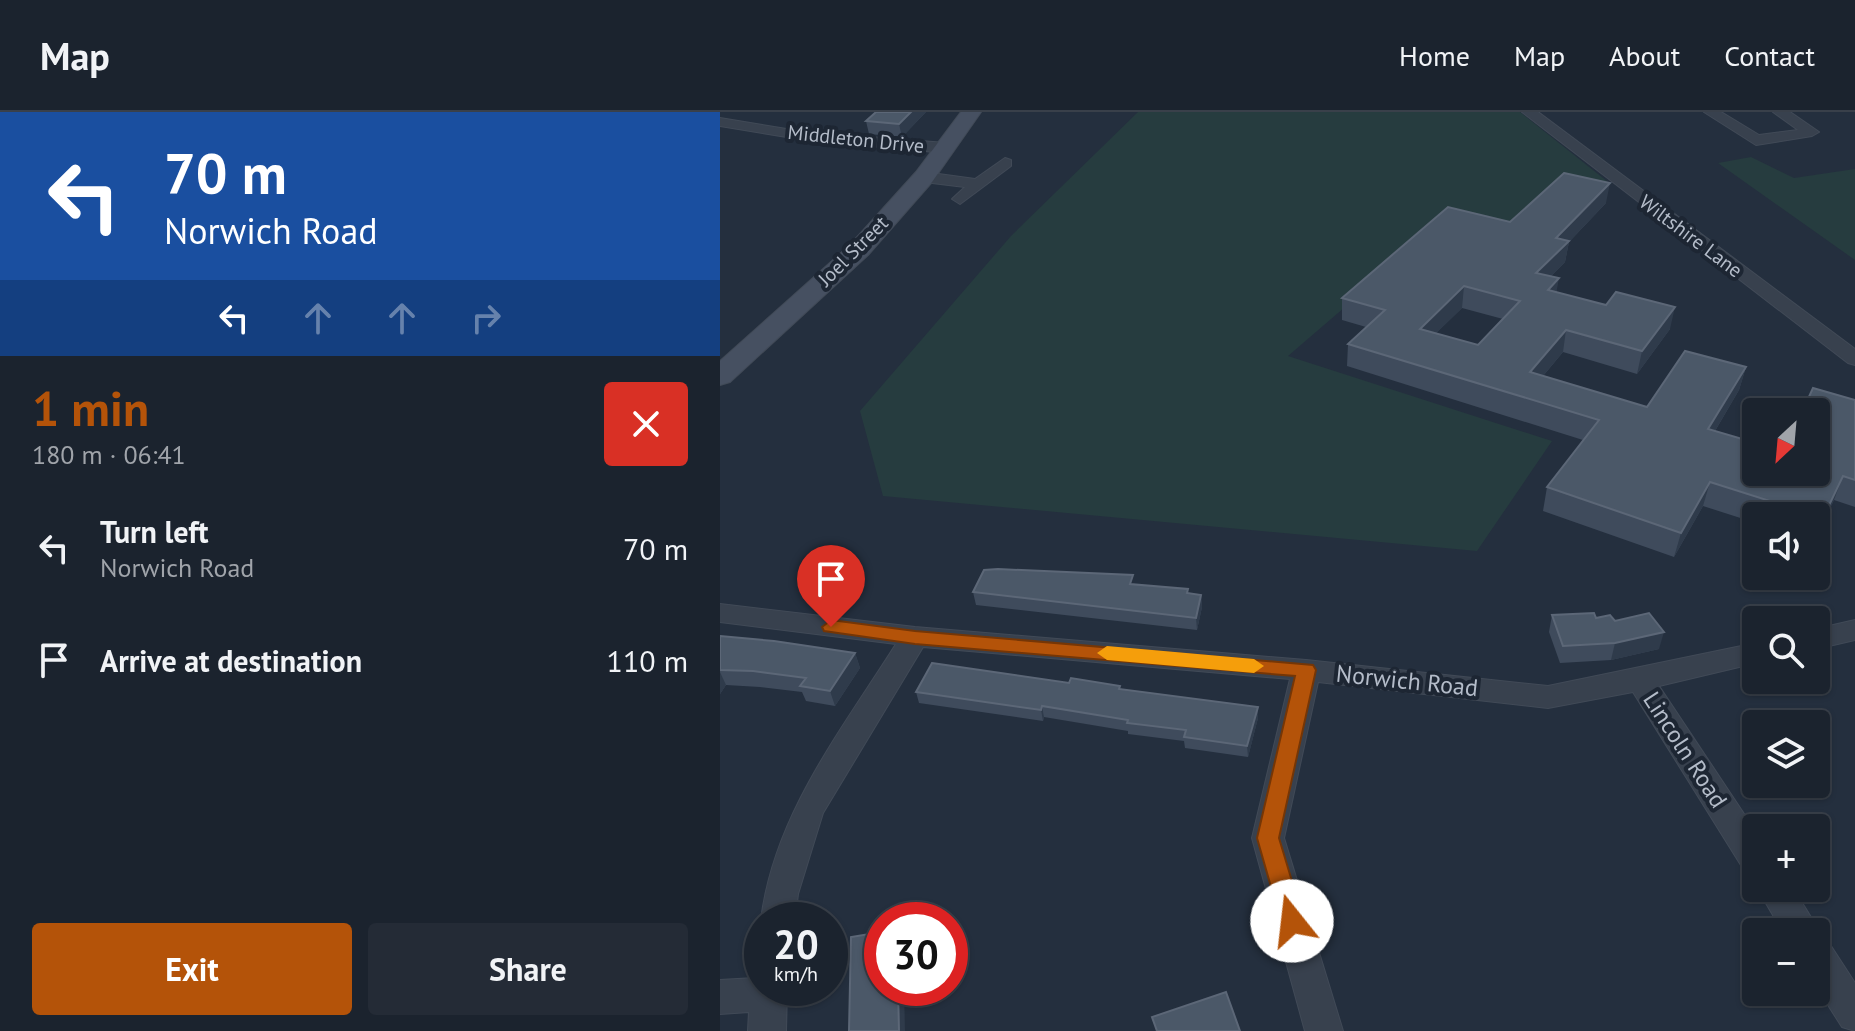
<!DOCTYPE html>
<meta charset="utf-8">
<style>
:root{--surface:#1b232e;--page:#242b36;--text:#f1f3f6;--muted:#a0a4aa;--line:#39404a;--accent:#b45309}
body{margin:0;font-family:"PT Sans",sans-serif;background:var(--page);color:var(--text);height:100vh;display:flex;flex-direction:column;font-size:30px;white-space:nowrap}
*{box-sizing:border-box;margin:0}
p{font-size:26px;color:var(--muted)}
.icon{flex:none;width:44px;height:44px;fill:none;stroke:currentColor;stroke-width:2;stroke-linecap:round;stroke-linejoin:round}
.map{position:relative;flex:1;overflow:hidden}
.panel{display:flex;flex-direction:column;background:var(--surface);width:720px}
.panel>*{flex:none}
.banner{background:#1a4fa0;color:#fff;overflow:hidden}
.needle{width:52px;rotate:206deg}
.fabs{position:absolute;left:1022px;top:286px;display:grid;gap:16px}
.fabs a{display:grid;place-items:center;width:88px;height:88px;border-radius:8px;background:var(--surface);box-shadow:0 2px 6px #0004,0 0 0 2px var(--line);font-size:40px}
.speed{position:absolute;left:24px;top:790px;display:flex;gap:16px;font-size:40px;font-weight:700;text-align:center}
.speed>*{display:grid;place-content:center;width:104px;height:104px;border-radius:50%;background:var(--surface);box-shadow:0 2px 6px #0004,0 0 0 2px var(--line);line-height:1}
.speed small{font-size:20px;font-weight:400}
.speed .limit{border:12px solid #d22;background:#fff;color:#111}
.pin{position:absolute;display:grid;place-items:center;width:68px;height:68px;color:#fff;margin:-82px -34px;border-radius:50% 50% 50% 0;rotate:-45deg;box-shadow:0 0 8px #0007}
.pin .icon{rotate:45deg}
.me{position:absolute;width:88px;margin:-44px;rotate:344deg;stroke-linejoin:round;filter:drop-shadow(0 0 6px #0008)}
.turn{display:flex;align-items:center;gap:28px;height:168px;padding:0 32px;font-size:36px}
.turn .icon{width:104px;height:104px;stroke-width:2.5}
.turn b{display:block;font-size:56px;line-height:68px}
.lanes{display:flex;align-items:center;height:76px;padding:0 32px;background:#0003;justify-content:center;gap:40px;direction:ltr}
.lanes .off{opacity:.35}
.round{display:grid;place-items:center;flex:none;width:84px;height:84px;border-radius:8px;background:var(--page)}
.summary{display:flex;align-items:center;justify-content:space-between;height:136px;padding:0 32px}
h1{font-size:48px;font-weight:700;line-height:60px;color:var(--accent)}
.cta{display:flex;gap:16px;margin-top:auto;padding:16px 32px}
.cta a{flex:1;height:92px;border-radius:8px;background:var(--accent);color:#fff;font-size:32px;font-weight:700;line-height:92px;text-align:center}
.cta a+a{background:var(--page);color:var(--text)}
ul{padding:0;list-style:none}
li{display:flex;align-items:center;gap:24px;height:112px;padding:0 32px}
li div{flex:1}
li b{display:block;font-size:30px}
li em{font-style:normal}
header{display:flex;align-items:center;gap:48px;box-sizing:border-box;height:112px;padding:0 40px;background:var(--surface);border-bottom:2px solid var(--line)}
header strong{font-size:38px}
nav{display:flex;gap:44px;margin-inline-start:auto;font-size:28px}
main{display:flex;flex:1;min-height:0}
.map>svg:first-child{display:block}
</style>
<header>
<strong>Map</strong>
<nav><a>Home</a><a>Map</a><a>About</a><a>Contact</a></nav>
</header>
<main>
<section class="panel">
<div class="banner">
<div class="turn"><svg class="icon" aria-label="left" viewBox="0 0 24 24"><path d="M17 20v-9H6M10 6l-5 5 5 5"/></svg><div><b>70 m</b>Norwich Road</div></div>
<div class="lanes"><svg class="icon" aria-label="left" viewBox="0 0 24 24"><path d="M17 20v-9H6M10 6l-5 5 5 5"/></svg><svg class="icon off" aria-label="ahead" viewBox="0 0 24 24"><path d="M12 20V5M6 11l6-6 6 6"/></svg><svg class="icon off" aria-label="ahead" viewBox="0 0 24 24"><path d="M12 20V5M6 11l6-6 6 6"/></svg><svg class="icon off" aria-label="right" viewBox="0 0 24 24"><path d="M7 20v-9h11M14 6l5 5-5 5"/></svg></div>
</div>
<div class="summary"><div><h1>1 min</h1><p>180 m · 06:41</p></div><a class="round" style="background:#d93025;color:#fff"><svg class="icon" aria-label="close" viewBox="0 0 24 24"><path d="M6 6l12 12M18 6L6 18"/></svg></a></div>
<ul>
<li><svg class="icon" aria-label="left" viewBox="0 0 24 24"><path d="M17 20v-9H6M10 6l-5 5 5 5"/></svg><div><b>Turn left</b><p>Norwich Road</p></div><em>70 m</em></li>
<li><svg class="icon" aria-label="arrive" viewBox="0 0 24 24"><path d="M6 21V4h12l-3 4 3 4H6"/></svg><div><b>Arrive at destination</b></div><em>110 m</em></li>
</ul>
<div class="cta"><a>Exit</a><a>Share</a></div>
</section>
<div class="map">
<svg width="1135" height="919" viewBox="0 0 1135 919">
<rect width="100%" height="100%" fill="#242f3e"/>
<g fill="#263c3f">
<path d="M 418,0 L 800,0 L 888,70 L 840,75 L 788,124 L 725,109 L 568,244 L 832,329 L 757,439 L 163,384 L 140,299 L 291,124 Z"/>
<path d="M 1031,45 L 1074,66 L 1135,57 L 1135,148 L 998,51 Z"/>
</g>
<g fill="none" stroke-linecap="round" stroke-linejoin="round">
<g stroke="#414a57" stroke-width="2">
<g id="street">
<path d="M 802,0 L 818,0 L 1135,237 L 1135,253 L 1128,251 Z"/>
<path d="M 984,0 L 1001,0 L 1039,23 L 1078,18 L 1053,0 L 1070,0 L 1099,20 L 1092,24 L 1036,33 Z"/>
<path d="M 0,6 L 85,20 L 226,31 L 234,36 L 226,41 L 85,28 L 0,14 Z"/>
<path d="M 285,46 L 291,48 L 291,54 L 240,92 L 232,87 L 245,75 L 204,70 L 196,65 L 204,60 L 255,67 Z"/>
<path d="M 0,492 L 195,515 L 586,548 L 828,574 L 1036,531 L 1036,551 L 939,574 L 1036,720 L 1036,762 L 1024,758 L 913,580 L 828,596 L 598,570 L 564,726 L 623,919 L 585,919 L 532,726 L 570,567 L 203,535 L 103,701 L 78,782 L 75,808 L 42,808 L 42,811 L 41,808 C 54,703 121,619 176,532 L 0,510 Z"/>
<path d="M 1135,508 L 1135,528 L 1096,537 L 1096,517 Z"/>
<path d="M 1037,776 L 1073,776 L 1100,820 L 1097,826 L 1109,831 L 1135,871 L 1135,919 L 1122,915 L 1096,874 L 1096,820 L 1063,820 Z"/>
<path d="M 42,862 L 42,876 L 67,876 L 66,919 L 28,919 L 29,900 L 0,902 L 0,868 L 35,866 Z"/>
</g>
</g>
<g stroke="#414a57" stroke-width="2">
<path id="secondary" d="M 241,0 L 261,0 L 212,70 L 148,143 L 10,270 L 0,273 L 0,249 L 130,133 L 196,60 Z"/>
</g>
<use href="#street" fill="#38414e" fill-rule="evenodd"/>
<use href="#secondary" fill="#465061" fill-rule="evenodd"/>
</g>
<g fill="#3f4b5c" fill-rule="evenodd">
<path d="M 206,0 L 182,25 L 149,22 L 146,9 Z"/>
<path d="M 886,91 L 849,130 L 845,150 L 831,164 L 837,180 L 950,217 L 917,262 L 843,240 L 823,264 L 927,295 L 1026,255 L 1019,278 L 995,319 L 1036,360 L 1135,288 L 1135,395 L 1114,388 L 1096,425 L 1096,404 L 1036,404 L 1036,411 L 983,394 L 954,445 L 823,399 L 827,375 L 863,328 L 627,254 L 628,232 L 646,215 L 622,208 L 622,186 L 790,110 ZM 742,196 L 783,207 L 758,233 L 716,221 Z"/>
<path d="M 414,473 L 468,477 L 468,482 L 481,483 L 482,495 L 477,518 L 256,493 L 253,480 Z"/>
<path d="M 832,503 L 876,506 L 895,509 L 939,537 L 891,548 L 840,551 L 829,520 Z"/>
<path d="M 0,524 L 135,541 L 140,556 L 115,594 L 86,589 L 82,580 L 40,575 L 6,573 L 0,582 Z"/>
<path d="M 349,571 L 400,574 L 400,577 L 538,595 L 538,606 L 528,645 L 465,636 L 464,629 L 408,622 L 408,619 L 324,605 L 323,609 L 199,591 L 196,580 Z"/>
</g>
<g fill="#2f3b4b">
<path d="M 191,0 L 206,0 L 182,25 L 179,12 Z"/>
<path d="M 890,71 L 886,91 L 849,130 L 845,150 L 813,182 L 816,161 L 836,126 Z"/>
<path d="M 839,166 L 835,188 L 828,178 Z"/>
<path d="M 744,174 L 742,196 L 698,239 L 700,217 Z"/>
<path d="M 955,195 L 950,217 L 917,262 L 922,239 Z"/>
<path d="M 846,218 L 843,240 L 807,283 L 810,260 Z"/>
<path d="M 1026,255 L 1019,278 L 982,341 L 988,317 Z"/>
<path d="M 1123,364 L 1114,388 L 1096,425 L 1103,406 Z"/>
<path d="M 990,370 L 983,394 L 954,445 L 961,421 Z"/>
<path d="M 481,483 L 482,495 L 477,518 L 476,506 Z"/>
<path d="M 944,520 L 939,537 L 891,548 L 895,531 Z"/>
<path d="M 135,541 L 140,556 L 115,594 L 110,579 Z"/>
<path d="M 0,560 L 6,573 L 0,582 Z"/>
<path d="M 322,594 L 324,605 L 323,609 L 321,598 Z"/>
<path d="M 538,595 L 538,606 L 528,645 L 527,634 Z"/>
<path d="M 178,876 L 184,876 L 185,919 L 179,919 Z"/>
</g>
<g fill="#4b5868" stroke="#5c6777" stroke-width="2" fill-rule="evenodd">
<path d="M 156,0 L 191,0 L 179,12 L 146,9 Z"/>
<path d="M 844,61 L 890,71 L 836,126 L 849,129 L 816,161 L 839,166 L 828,178 L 886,193 L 896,180 L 955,195 L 922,239 L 846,218 L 810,260 L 927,295 L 965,239 L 1026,255 L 988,317 L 1036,331 L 1036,360 L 1096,360 L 1096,300 L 1082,300 L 1093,276 L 1135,288 L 1135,368 L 1123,364 L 1103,406 L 990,370 L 961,421 L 827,375 L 879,308 L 628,232 L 665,198 L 622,186 L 728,95 L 790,110 ZM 744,174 L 800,189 L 758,233 L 700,217 Z"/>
<path d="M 278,457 L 413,463 L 410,472 L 468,477 L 467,481 L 481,483 L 476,506 L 253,480 L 264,458 Z"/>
<path d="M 874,501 L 876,506 L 890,503 L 895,509 L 929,501 L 944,520 L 895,531 L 843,534 L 832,503 Z"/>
<path d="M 0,524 L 54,529 L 135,541 L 110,579 L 80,574 L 86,566 L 33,559 L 0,558 Z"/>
<path d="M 212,551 L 349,571 L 351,566 L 400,574 L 399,577 L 538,595 L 527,634 L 464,625 L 466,618 L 407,611 L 408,608 L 322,594 L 321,598 L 196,580 Z"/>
<path d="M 162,820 L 162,876 L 178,876 L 179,919 L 129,919 L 131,825 Z"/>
<path d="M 506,880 L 520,919 L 437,919 L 432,905 Z"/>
</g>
<path fill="#b45309" stroke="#753606" stroke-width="2" d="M 111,508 L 195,519 L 593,553 L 596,558 L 559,726 L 584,809 L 581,817 L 572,820 L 563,817 L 537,726 L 575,564 L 195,532 L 104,519 L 102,515 Z"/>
<path fill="#f59e0b" d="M 387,534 L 534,547 L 544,554 L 534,561 L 387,548 L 377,541 Z"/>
<g text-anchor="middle" stroke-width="8" stroke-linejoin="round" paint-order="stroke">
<g font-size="20" fill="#b4bcc9" stroke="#1d2633">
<text transform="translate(136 27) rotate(6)" y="7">Middleton Drive</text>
<text transform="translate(971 124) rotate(37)" y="7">Wiltshire Lane</text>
<text transform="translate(133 139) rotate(-45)" y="7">Joel Street</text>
</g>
<g font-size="24" fill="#b4bcc9" stroke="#1d2633">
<text transform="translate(687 569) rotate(6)" y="8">Norwich Road</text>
<text transform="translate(965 638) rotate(57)" y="8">Lincoln Road</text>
</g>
</g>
</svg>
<div class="fabs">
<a><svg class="needle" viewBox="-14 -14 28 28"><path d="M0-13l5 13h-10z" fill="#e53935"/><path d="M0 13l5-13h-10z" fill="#a0a4aa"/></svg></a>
<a><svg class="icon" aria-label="sound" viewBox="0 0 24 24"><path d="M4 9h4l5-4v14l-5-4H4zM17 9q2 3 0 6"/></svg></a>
<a><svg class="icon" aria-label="search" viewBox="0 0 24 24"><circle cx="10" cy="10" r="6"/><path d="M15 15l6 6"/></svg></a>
<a><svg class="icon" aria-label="layers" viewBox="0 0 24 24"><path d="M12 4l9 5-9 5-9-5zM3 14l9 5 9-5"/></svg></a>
<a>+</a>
<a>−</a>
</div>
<div class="speed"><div>20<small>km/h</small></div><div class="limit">30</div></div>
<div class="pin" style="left:111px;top:515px;background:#d93025"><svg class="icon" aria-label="arrive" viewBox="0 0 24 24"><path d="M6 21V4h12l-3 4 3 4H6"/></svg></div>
<svg class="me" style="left:572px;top:809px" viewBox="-20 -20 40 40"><circle r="19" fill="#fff"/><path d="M0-13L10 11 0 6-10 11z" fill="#b45309"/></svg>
</div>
</main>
